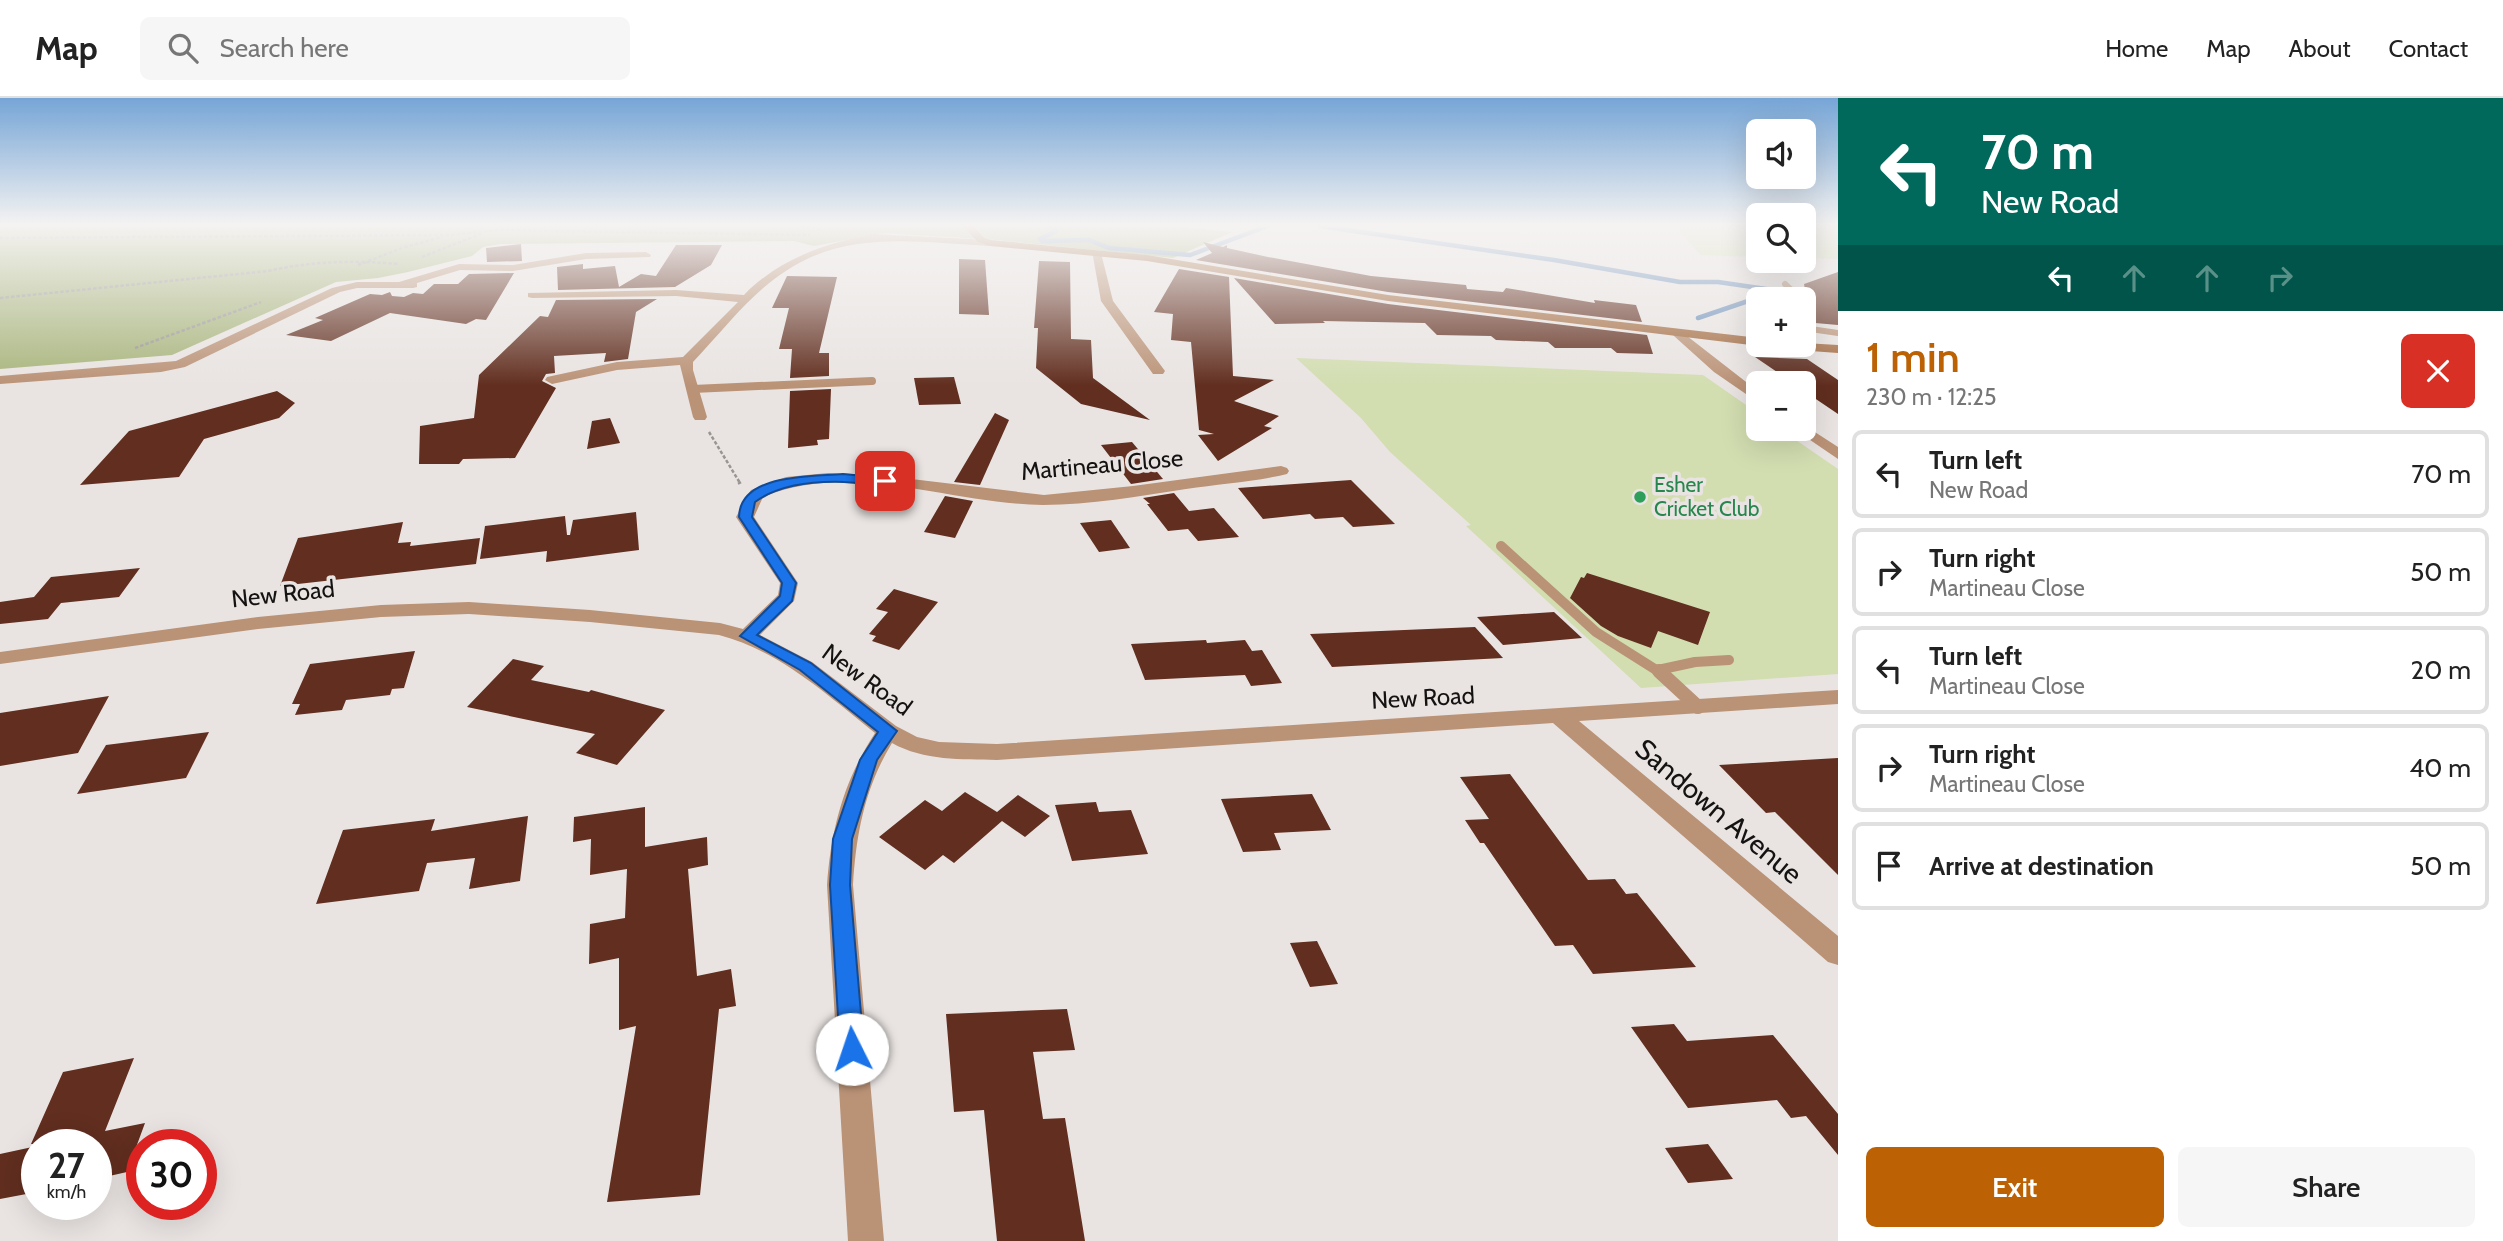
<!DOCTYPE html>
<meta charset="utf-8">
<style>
:root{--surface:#fff;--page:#f6f6f6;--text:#222;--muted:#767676;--line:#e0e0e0;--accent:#bc6204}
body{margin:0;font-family:Cabin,sans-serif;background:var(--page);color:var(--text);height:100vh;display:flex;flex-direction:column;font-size:26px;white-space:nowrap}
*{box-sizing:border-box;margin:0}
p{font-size:23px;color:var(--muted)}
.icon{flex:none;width:38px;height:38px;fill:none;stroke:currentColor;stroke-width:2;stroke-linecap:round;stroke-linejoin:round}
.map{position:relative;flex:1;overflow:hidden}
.panel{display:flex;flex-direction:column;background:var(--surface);width:665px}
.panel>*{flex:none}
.hud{background:#00695c;color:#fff;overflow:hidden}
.fabs{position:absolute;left:1746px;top:21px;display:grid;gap:14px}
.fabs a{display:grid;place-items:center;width:70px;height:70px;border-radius:10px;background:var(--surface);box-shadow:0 7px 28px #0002;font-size:35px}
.speed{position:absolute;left:21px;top:1031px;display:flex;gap:14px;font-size:35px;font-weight:700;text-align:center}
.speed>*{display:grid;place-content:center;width:91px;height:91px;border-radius:50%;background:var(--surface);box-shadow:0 7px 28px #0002;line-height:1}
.speed small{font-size:18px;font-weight:400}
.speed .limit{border:10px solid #d22;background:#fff;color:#111}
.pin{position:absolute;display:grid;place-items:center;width:60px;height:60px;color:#fff;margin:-30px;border-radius:14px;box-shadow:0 4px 10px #0006}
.me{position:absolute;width:77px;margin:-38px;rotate:356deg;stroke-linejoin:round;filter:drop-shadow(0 0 5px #0008)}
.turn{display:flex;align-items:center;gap:24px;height:147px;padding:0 28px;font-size:32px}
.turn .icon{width:91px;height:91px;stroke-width:2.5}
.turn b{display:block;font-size:49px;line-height:60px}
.lanes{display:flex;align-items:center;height:66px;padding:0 28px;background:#0003;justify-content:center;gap:35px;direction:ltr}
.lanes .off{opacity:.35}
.round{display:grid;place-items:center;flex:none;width:74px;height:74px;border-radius:10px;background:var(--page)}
.head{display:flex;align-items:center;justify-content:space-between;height:119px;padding:0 28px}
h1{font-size:42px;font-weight:600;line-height:52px;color:var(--accent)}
.primary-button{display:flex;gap:14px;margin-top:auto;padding:14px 28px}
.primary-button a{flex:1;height:80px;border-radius:10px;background:var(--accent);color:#fff;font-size:28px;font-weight:600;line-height:80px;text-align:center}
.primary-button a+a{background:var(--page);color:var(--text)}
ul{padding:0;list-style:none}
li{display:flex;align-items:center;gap:21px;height:88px;margin:0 14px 10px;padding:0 14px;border:4px solid var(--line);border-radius:10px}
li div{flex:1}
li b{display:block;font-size:26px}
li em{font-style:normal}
header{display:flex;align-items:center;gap:42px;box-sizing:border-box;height:98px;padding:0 35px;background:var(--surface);border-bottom:2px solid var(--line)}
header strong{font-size:33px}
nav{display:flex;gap:38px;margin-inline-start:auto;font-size:24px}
.search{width:490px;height:63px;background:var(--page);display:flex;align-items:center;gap:18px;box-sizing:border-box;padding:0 24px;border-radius:10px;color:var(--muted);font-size:26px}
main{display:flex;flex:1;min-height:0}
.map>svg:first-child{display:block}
</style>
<header>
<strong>Map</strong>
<div class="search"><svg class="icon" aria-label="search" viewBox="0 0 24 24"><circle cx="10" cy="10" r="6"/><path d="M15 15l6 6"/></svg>Search here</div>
<nav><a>Home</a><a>Map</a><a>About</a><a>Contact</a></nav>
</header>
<main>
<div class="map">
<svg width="1838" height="1143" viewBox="0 0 1838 1143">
<rect width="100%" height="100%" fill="#e9e4e2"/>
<g fill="#d2ddb0">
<path d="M 1674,128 L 1759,128 L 1759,159 L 1701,157 Z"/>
<path d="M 1804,128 L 1838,128 L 1838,161 L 1804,160 Z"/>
<path d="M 1296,260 L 1703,277 L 1759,316 L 1759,331 L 1780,331 L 1838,371 L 1838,576 L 1641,590 L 1466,428 L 1471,427 L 1390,354 L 1361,320 Z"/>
</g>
<path fill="#a7b47b" d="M 0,128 L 1173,128 L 1232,134 L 1173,160 L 997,142 L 884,135 L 814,148 L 794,143 L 501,146 L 483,149 L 472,158 L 408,174 L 378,180 L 336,184 L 172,257 L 0,271 Z"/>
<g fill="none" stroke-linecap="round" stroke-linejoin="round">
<g stroke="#6b8fbb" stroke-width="4.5">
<path d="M 1051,128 L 1056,133 L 1040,141 L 1042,143 L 1089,142 L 1109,150 L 1190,157 L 1268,128"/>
<path d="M 1319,128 L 1554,162 L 1680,184 L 1718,184 L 1780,193 L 1784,196 L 1754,201 L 1698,220"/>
</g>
</g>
<g fill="#612e1f">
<path d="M 1203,144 L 1223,149 L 1227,147 L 1227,150 L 1268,159 L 1371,178 L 1466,187 L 1467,191 L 1503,194 L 1506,190 L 1595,205 L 1594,202 L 1636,207 L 1642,224 L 1388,194 L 1196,162 L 1212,155 Z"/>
<path d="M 521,146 L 522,163 L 487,164 L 486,150 Z"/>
<path d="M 676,147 L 722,147 L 711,167 L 675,189 L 558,192 L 557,169 L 583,166 L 583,171 L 615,168 L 619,189 L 641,176 L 656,178 Z"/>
<path d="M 959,161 L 985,162 L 989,217 L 959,216 Z"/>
<path d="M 1039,163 L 1070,164 L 1071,241 L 1091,242 L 1093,280 L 1150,322 L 1081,306 L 1036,270 L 1038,230 L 1034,230 Z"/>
<path d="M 1179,171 L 1229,179 L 1233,278 L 1274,282 L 1234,303 L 1279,318 L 1264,328 L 1272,330 L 1218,363 L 1198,337 L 1214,336 L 1199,332 L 1191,244 L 1171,242 L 1173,216 L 1154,214 Z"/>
<path d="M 1838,174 L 1838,227 L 1804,224 L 1807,202 L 1804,186 Z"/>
<path d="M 469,176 L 514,175 L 486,222 L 476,221 L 466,226 L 390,215 L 331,243 L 286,237 L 323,222 L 315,220 L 370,196 L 382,197 L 390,194 L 392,198 L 404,199 L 413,195 L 423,196 L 434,186 L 458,186 Z"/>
<path d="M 787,178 L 837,179 L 819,255 L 829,255 L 829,278 L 790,280 L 792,251 L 779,251 L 789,210 L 772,210 Z"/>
<path d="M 1234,180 L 1388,206 L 1647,237 L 1653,256 L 1617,255 L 1611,250 L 1555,250 L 1548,244 L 1496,242 L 1491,238 L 1437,237 L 1425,225 L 1323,223 L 1325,225 L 1275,226 Z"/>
<path d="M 657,201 L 636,214 L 628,261 L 604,264 L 606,255 L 554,258 L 555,275 L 546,276 L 542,283 L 556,290 L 515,360 L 463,361 L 459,366 L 419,366 L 420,328 L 474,320 L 479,277 L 540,218 L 548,219 L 556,202 Z"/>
<path d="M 1755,259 L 1807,261 L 1838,282 L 1838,316 L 1804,293 L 1804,285 L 1793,285 Z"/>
<path d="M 954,279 L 961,306 L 919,307 L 914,280 Z"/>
<path d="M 831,291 L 829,341 L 817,342 L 818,347 L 788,350 L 790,293 Z"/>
<path d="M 277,293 L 295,305 L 279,320 L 204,341 L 179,379 L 80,387 L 129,333 Z"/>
<path d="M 995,315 L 1009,322 L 980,387 L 954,384 Z"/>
<path d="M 610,320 L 620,345 L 587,351 L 592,323 Z"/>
<path d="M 1132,344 L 1163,381 L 1131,386 L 1101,347 Z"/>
<path d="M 1351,382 L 1395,426 L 1353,429 L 1343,419 L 1315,421 L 1310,416 L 1263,421 L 1238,390 Z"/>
<path d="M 1174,395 L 1189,413 L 1214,410 L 1239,439 L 1198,443 L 1188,431 L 1168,433 L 1147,406 L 1150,406 L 1143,400 Z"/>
<path d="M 945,398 L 973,403 L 955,440 L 924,434 Z"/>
<path d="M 636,414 L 639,452 L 546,464 L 547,453 L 480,461 L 485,428 L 565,418 L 567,437 L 570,437 L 573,422 Z"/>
<path d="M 1111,422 L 1130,450 L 1099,454 L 1080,425 Z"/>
<path d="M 403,424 L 398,445 L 411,444 L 410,448 L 480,440 L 476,466 L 280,488 L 298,440 Z"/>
<path d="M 140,470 L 119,499 L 61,505 L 48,521 L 0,526 L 0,504 L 34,499 L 51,479 Z"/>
<path d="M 1587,475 L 1710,514 L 1698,547 L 1658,533 L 1651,550 L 1618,538 L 1601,528 L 1570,500 L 1581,479 L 1584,480 Z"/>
<path d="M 894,491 L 938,504 L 899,552 L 872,543 L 876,538 L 869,536 L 888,514 L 876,511 Z"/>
<path d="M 1554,514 L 1582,540 L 1503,547 L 1477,519 Z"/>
<path d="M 1475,529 L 1503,560 L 1332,569 L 1310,536 Z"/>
<path d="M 1206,542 L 1207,545 L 1245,542 L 1252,553 L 1262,552 L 1282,585 L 1251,588 L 1245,577 L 1145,582 L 1131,546 Z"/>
<path d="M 415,553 L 404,590 L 392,591 L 390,597 L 346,602 L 342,612 L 295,617 L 300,606 L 292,606 L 310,566 Z"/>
<path d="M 513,561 L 544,568 L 531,582 L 589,594 L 591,592 L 665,612 L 617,667 L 576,655 L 595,636 L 467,609 Z"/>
<path d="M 109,598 L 78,655 L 0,668 L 0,615 Z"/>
<path d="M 209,634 L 186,680 L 77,696 L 106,647 Z"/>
<path d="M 1838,660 L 1838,777 L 1775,714 L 1766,715 L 1719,667 Z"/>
<path d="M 1510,676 L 1588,782 L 1615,781 L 1626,796 L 1637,795 L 1696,869 L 1593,876 L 1573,847 L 1555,848 L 1484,745 L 1480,745 L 1465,722 L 1489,721 L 1460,679 Z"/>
<path d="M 965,694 L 997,714 L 1018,697 L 1050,718 L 1025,739 L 1002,723 L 954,765 L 943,757 L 925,772 L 879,739 L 925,702 L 942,713 Z"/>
<path d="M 1312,696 L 1331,732 L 1274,735 L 1281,752 L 1243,754 L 1221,701 Z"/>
<path d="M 1096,704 L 1099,714 L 1131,712 L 1148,756 L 1072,763 L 1055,707 Z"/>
<path d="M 645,709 L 645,749 L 707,739 L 708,767 L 688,771 L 697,878 L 731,871 L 736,908 L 719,911 L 700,1097 L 607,1104 L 636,928 L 619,932 L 619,860 L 589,866 L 590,826 L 625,820 L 627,771 L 590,777 L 591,741 L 573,744 L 574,719 Z"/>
<path d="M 528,718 L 520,783 L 469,791 L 475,760 L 427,765 L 419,793 L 316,806 L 343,732 L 435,721 L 431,733 Z"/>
<path d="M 1317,843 L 1338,886 L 1310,889 L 1290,845 Z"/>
<path d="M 1067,911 L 1075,952 L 1033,954 L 1043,1021 L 1065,1020 L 1085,1143 L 997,1143 L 984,1012 L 954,1014 L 946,916 Z"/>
<path d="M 1674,926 L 1687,943 L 1773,937 L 1838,1016 L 1838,1057 L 1806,1018 L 1791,1020 L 1777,1002 L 1688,1010 L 1631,929 Z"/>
<path d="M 134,960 L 105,1033 L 145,1025 L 127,1074 L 96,1081 L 96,1046 L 31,1046 L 63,974 Z"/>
<path d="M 1708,1046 L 1733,1081 L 1688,1085 L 1665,1050 Z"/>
<path d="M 37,1048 L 37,1094 L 0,1101 L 0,1056 Z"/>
</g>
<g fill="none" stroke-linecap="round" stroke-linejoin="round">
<g stroke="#989593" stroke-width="2.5" stroke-dasharray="3.5 2" stroke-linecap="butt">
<path d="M 801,128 L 823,132"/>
<path d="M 0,140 L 450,137 L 497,132 L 810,137"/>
<path d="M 422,159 L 483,135"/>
<path d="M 358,167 L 402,150 L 442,139"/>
<path d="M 0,200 L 268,173 C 312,163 354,162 399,166"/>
<path d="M 135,250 L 261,204"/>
<path d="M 709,334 L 740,385"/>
</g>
<path stroke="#989593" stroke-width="3.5" stroke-dasharray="6 3.5" stroke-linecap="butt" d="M 739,384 L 740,386"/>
<g stroke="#ba9276" stroke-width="6">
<path d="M 1785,186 L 1801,201"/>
<path d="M 1804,230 L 1838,235"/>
</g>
<path stroke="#ba9276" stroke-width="8" d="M 693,291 L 872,283"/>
<g stroke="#ba9276" stroke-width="10">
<path d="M 1501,448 L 1596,534 L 1661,575"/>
<path d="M 1658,572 L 1695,564 L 1729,562"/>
</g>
<path stroke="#ba9276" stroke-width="14" d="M 1659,573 L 1698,609"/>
<g fill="#ba9276" fill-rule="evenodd">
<path d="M 874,136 L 990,142 L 995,145 L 990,148 C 908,144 837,129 768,186 C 741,208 718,238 693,264 L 693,272 L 707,319 L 705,322 L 695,322 L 693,319 L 680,267 L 617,272 L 552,286 L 545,282 L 547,279 L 617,264 L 683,259 L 738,204 L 676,198 L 532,200 L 528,199 L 528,195 L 676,192 L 744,197 C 779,161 825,145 874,136 Z"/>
<path d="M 1092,153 L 1101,155 L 1113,203 L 1165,273 L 1163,276 L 1153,276 L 1101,203 Z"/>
<path d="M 646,154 L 651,157 L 650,159 L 586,161 L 513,173 L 460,172 L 417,185 L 417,189 L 413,190 L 357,190 L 340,194 L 185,269 L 161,274 L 0,286 L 0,278 L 176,263 L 332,190 L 357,184 L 399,184 L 459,166 L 513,167 L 586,155 Z"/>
<path d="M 1678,231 L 1759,294 L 1759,305 L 1714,274 L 1674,238 L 1672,235 Z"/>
<path d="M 1804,327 L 1838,349 L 1838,361 L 1794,331 L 1804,331 Z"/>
<path d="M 1281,368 L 1287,370 L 1289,373 L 1287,376 C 1254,384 1219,386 1186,391 C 1139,398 1090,407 1043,407 C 951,406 852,362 763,399 L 754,419 L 798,485 L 794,503 L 760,537 L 812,564 L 896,628 L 917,639 L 939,644 L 997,646 L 1838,592 L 1838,606 L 1579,623 L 1838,838 L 1838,867 L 1828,864 L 1553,625 L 997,662 C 962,661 924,663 892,645 C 865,689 856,736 853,787 L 884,1143 L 848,1143 L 827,787 C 831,731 844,682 875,635 C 827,597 780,553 719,537 L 590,524 L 469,516 L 381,519 L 258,531 L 0,566 L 0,554 L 258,519 L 381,507 L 469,504 L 590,512 L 720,525 L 743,531 L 778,497 L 780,485 L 736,419 L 751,392 L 786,379 L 828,375 L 878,377 L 1044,397 L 1133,388 Z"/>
</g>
<g fill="#a2693e" fill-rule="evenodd">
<path d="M 963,128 L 973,128 L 984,140 L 991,142 L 1147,157 L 1388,197 L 1759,240 L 1759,247 L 1763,247 L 1759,248 L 1388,203 L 1147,163 L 990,148 L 978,144 Z"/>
<path d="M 1804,245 L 1838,247 L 1838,255 L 1783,251 L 1777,247 Z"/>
</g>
</g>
<linearGradient id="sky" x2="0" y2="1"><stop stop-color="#76a5d6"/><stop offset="0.44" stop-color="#f5f3f2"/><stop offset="1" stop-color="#f5f3f2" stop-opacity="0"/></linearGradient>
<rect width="1838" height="288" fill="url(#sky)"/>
<path fill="#1a73e8" stroke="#114b97" stroke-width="2" d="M 843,376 L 885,380 L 891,383 C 881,392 858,384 844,384 C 813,383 780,386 755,404 L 752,419 L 796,485 L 792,503 L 757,537 L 811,565 L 897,633 L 877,662 L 852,741 L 850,787 L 864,951 L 860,959 L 852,962 L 844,959 L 840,951 L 830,787 L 833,741 L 860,662 L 878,634 L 800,572 L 740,538 L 780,498 L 782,485 L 739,419 C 740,375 812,379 843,376 Z"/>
<circle fill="#2e9e5b" stroke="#e9e4e2" stroke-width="2.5" cx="1640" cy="399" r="7"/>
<g text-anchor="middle" stroke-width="7" stroke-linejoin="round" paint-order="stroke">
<g font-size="21" fill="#27864d" stroke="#e9e4e2" text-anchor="start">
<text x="1654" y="394">Esher<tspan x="1654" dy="24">Cricket Club</tspan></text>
</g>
<g font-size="24" fill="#141312" stroke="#e9e4e2">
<text transform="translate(1102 367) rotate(-5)" y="8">Martineau Close</text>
<text transform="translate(283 496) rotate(-6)" y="8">New Road</text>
<text transform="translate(867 582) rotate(36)" y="8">New Road</text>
<text transform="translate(1423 600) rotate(-3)" y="8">New Road</text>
</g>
<g font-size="28" fill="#141312" stroke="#e9e4e2">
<text transform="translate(1719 713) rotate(40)" y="10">Sandown Avenue</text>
</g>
</g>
</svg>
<div class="fabs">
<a><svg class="icon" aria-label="sound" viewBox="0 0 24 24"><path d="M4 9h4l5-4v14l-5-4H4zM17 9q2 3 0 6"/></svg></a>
<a><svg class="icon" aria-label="search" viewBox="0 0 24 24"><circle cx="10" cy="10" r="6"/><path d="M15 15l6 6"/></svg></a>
<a>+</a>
<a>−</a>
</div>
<div class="speed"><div>27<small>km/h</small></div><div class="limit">30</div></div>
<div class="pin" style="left:885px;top:383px;background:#d93025"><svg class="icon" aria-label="arrive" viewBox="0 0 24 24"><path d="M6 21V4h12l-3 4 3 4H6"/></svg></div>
<svg class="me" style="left:852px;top:951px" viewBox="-20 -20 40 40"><circle r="19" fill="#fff"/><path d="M0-13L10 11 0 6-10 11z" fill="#1a73e8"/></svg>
</div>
<section class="panel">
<div class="hud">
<div class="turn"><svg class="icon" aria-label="left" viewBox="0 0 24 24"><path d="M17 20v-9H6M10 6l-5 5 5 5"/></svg><div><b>70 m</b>New Road</div></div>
<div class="lanes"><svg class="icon" aria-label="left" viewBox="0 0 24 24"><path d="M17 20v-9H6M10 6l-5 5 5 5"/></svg><svg class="icon off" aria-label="ahead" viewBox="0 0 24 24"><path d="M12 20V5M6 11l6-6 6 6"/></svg><svg class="icon off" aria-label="ahead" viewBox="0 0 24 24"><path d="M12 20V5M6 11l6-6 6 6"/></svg><svg class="icon off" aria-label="right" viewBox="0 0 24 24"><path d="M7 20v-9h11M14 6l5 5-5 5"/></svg></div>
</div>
<div class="head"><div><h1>1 min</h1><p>230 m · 12:25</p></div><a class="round" style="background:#d93025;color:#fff"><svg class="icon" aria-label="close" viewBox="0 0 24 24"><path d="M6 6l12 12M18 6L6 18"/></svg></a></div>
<ul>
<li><svg class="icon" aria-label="left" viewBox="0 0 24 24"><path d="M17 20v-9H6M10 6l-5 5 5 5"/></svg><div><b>Turn left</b><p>New Road</p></div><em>70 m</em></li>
<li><svg class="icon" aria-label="right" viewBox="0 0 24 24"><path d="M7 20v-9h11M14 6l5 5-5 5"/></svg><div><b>Turn right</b><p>Martineau Close</p></div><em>50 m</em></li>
<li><svg class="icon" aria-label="left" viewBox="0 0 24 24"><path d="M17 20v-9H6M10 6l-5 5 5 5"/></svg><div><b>Turn left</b><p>Martineau Close</p></div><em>20 m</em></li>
<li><svg class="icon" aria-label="right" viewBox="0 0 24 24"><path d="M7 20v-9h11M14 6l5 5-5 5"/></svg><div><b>Turn right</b><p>Martineau Close</p></div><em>40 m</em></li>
<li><svg class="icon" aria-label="arrive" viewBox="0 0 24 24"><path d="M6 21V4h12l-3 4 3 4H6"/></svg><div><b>Arrive at destination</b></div><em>50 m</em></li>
</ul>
<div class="primary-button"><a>Exit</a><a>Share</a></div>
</section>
</main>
